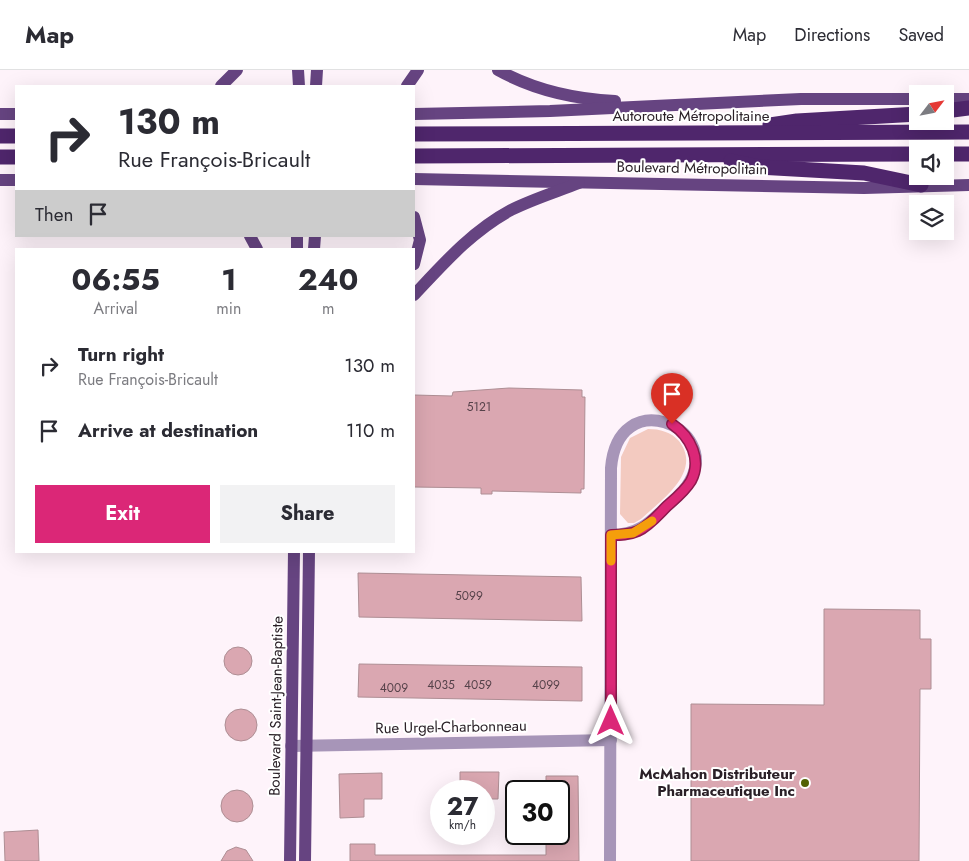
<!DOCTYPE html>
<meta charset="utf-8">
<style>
:root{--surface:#fff;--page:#f2f2f3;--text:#2b2b33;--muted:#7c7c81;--line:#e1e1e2;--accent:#db2777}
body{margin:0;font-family:Jost,sans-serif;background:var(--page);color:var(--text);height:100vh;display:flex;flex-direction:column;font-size:19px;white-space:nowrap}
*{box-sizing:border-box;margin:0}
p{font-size:16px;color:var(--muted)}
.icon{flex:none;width:28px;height:28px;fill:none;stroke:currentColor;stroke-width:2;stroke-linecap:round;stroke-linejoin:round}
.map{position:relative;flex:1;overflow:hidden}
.details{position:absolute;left:15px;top:178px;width:400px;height:305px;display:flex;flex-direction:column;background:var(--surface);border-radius:0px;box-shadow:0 5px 20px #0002}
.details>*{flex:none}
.guide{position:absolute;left:15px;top:15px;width:400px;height:152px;border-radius:0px;box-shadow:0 5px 20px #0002;background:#fff;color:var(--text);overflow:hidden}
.needle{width:32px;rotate:58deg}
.tools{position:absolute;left:909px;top:15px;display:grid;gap:10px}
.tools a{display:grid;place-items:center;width:45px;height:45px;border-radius:0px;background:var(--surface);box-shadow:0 5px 20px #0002;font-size:25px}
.speed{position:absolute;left:430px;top:710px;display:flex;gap:10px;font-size:25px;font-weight:700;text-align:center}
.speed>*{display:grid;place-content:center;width:65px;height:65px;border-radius:50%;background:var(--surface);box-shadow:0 5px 20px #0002;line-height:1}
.speed small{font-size:12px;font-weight:400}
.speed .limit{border:2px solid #111;border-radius:8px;background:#fff;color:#111}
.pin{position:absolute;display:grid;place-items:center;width:42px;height:42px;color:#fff;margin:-51px -21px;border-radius:50% 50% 50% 0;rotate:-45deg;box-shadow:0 0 5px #0007}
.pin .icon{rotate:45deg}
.me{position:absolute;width:55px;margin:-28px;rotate:0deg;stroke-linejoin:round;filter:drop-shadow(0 0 4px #0008)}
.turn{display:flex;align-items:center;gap:18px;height:105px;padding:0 20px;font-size:22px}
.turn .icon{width:65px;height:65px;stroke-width:2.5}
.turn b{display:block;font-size:35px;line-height:42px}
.then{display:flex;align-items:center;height:48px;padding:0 20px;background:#0003;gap:10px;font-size:19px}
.eta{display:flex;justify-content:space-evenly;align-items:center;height:85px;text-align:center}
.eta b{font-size:30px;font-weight:700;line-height:35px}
.cta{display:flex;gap:10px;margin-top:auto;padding:10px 20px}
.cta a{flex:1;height:58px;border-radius:0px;background:var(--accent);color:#fff;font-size:20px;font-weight:700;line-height:58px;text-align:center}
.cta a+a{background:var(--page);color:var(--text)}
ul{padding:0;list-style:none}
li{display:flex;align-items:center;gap:15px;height:65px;padding:0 20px}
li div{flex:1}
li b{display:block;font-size:19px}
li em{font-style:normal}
header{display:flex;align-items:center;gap:30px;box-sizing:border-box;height:70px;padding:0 25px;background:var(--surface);border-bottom:1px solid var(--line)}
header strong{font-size:24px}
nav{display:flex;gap:28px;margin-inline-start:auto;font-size:18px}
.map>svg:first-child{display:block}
</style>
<header>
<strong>Map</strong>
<nav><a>Map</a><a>Directions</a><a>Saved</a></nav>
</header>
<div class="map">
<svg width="969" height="791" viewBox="0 0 969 791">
<rect width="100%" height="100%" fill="#fef3fa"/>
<path fill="#f3cac0" d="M 648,359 C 660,359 671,362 679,371 C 703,402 661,430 641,449 L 634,453 L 628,453 L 620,444 L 621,387 L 630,368 Z"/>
<g fill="#daa7b1" stroke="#ae8e94">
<path d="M 509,318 L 582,320 L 582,327 L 585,327 L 584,419 L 581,419 L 581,423 L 492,421 L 492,424 L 481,424 L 481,418 L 414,417 L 414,325 L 452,326 L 453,322 Z"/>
<path d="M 358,503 L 581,507 L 582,551 L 359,547 Z"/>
<path d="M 824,539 L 920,540 L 920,569 L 931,569 L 931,619 L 920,619 L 919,791 L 691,791 L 691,634 L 824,635 Z"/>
<circle cx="238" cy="591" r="14"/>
<path d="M 359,594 L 582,597 L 582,631 L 358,627 Z"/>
<circle cx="241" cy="655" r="16"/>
<path d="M 460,702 L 499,702 L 498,729 L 484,729 L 484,721 L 460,721 Z"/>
<path d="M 382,703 L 382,729 L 364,729 L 364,747 L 340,748 L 339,704 Z"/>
<path d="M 546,706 L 578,706 L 579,791 L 350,791 L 350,774 L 375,774 L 375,785 L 546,785 L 546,764 L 559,764 L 559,721 L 546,721 Z"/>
<circle cx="237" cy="736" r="16"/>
<path d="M 38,760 L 39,791 L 5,791 L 4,762 Z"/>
<path d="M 236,777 L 246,780 L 253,791 L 221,791 L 227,781 Z"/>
</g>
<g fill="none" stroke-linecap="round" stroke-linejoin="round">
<g stroke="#a795b8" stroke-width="12">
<path d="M 291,676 L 611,670"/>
<path d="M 610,791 L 611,398 C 618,314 721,356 690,411 C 685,421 675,429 667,436 C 649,454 637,465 611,465"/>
</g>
<g stroke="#664481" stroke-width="12">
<path d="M 298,0 L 299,16"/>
<path d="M 498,0 C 534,20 574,29 615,31"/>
<path d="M 221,16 L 237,0"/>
<path d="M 316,16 L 317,0"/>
<path d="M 407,16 L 418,0"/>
<path d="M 945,29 L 969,29"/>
<path d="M 0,44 L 16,44"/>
<path d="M 414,44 L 550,41 L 801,29 L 918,29"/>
<path d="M 414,109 L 864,118 L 969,115"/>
<path d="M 0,110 L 16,110"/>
<path d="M 414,147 L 420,170 L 414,194"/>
<path d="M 250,166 L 257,179"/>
<path d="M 297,179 L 297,166"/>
<path d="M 314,179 L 315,166"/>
<path d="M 414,225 C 444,193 472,161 511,140 C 533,129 556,122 579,113"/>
<path d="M 290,791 L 294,481"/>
<path d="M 305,791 L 309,481"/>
</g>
<g stroke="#4f266c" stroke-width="15">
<path d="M 945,41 L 969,38"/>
<path d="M 770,55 L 797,51 L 918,44"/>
<path d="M 414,64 L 969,62"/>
<path d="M 0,66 L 16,66"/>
<path d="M 945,84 L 969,84"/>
<path d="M 414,86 L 918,84"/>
<path d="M 0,87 L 16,87"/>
<path d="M 731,91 L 760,97 L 864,103 L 921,115"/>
</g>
</g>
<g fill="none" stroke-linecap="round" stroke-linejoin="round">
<g stroke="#8e194d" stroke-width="12">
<path id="route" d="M 611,651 L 611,465 C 620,465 629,465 638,461 C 649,456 658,445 667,436 C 675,429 685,421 691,411 C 702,390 691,367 672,354"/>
</g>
<use href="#route" stroke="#db2777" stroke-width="9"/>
<path stroke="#f59e0b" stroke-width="9" d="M 611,491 L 611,465 L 633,463 L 652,451"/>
</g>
<circle fill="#536204" stroke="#fff" stroke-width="2" cx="805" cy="713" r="5"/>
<g text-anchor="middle" stroke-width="4" stroke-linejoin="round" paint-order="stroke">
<g font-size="12" fill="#56424a">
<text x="479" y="341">5121</text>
<text x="469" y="530">5099</text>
<text x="441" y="619">4035</text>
<text x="478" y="619">4059</text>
<text x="546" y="619">4099</text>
<text x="394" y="622">4009</text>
</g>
<g font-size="15" fill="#2a2027" stroke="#fff">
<text x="691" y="51">Autoroute Métropolitaine</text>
<text transform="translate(692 98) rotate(1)" y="5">Boulevard Métropolitain</text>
<text transform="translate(276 636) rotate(-89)" y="5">Boulevard Saint-Jean-Baptiste</text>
<text transform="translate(451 657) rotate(-1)" y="5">Rue Urgel-Charbonneau</text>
</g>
<g font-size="15" font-weight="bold" fill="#2a2027" stroke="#fff" text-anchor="end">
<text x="795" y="709">McMahon Distributeur<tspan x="795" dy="17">Pharmaceutique Inc</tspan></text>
</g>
</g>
</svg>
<div class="tools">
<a><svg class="needle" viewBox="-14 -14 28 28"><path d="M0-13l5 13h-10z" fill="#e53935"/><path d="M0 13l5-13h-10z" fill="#7c7c81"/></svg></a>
<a><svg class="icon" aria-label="sound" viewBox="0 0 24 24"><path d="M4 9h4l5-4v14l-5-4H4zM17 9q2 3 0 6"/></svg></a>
<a><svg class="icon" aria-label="layers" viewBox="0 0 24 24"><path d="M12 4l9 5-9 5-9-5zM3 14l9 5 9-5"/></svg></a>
</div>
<div class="speed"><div>27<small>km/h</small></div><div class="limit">30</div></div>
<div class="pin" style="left:672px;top:354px;background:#d93025"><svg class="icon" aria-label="arrive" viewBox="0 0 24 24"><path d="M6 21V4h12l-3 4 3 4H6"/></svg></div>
<svg class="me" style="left:611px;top:651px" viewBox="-20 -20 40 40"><path d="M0-17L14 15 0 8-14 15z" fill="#db2777" stroke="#fff" stroke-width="4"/></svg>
<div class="guide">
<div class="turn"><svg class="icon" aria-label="right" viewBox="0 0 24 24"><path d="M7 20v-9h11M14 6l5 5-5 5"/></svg><div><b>130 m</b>Rue François-Bricault</div></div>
<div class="then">Then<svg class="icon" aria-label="arrive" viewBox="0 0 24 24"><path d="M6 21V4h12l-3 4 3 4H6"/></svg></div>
</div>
<section class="details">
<div class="eta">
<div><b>06:55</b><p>Arrival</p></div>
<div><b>1</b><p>min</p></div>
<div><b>240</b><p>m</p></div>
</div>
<ul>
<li><svg class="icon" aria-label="right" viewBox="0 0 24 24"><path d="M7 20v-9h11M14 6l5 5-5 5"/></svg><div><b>Turn right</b><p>Rue François-Bricault</p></div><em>130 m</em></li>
<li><svg class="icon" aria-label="arrive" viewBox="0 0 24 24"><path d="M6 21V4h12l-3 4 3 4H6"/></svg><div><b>Arrive at destination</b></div><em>110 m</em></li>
</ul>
<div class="cta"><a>Exit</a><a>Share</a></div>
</section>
</div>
